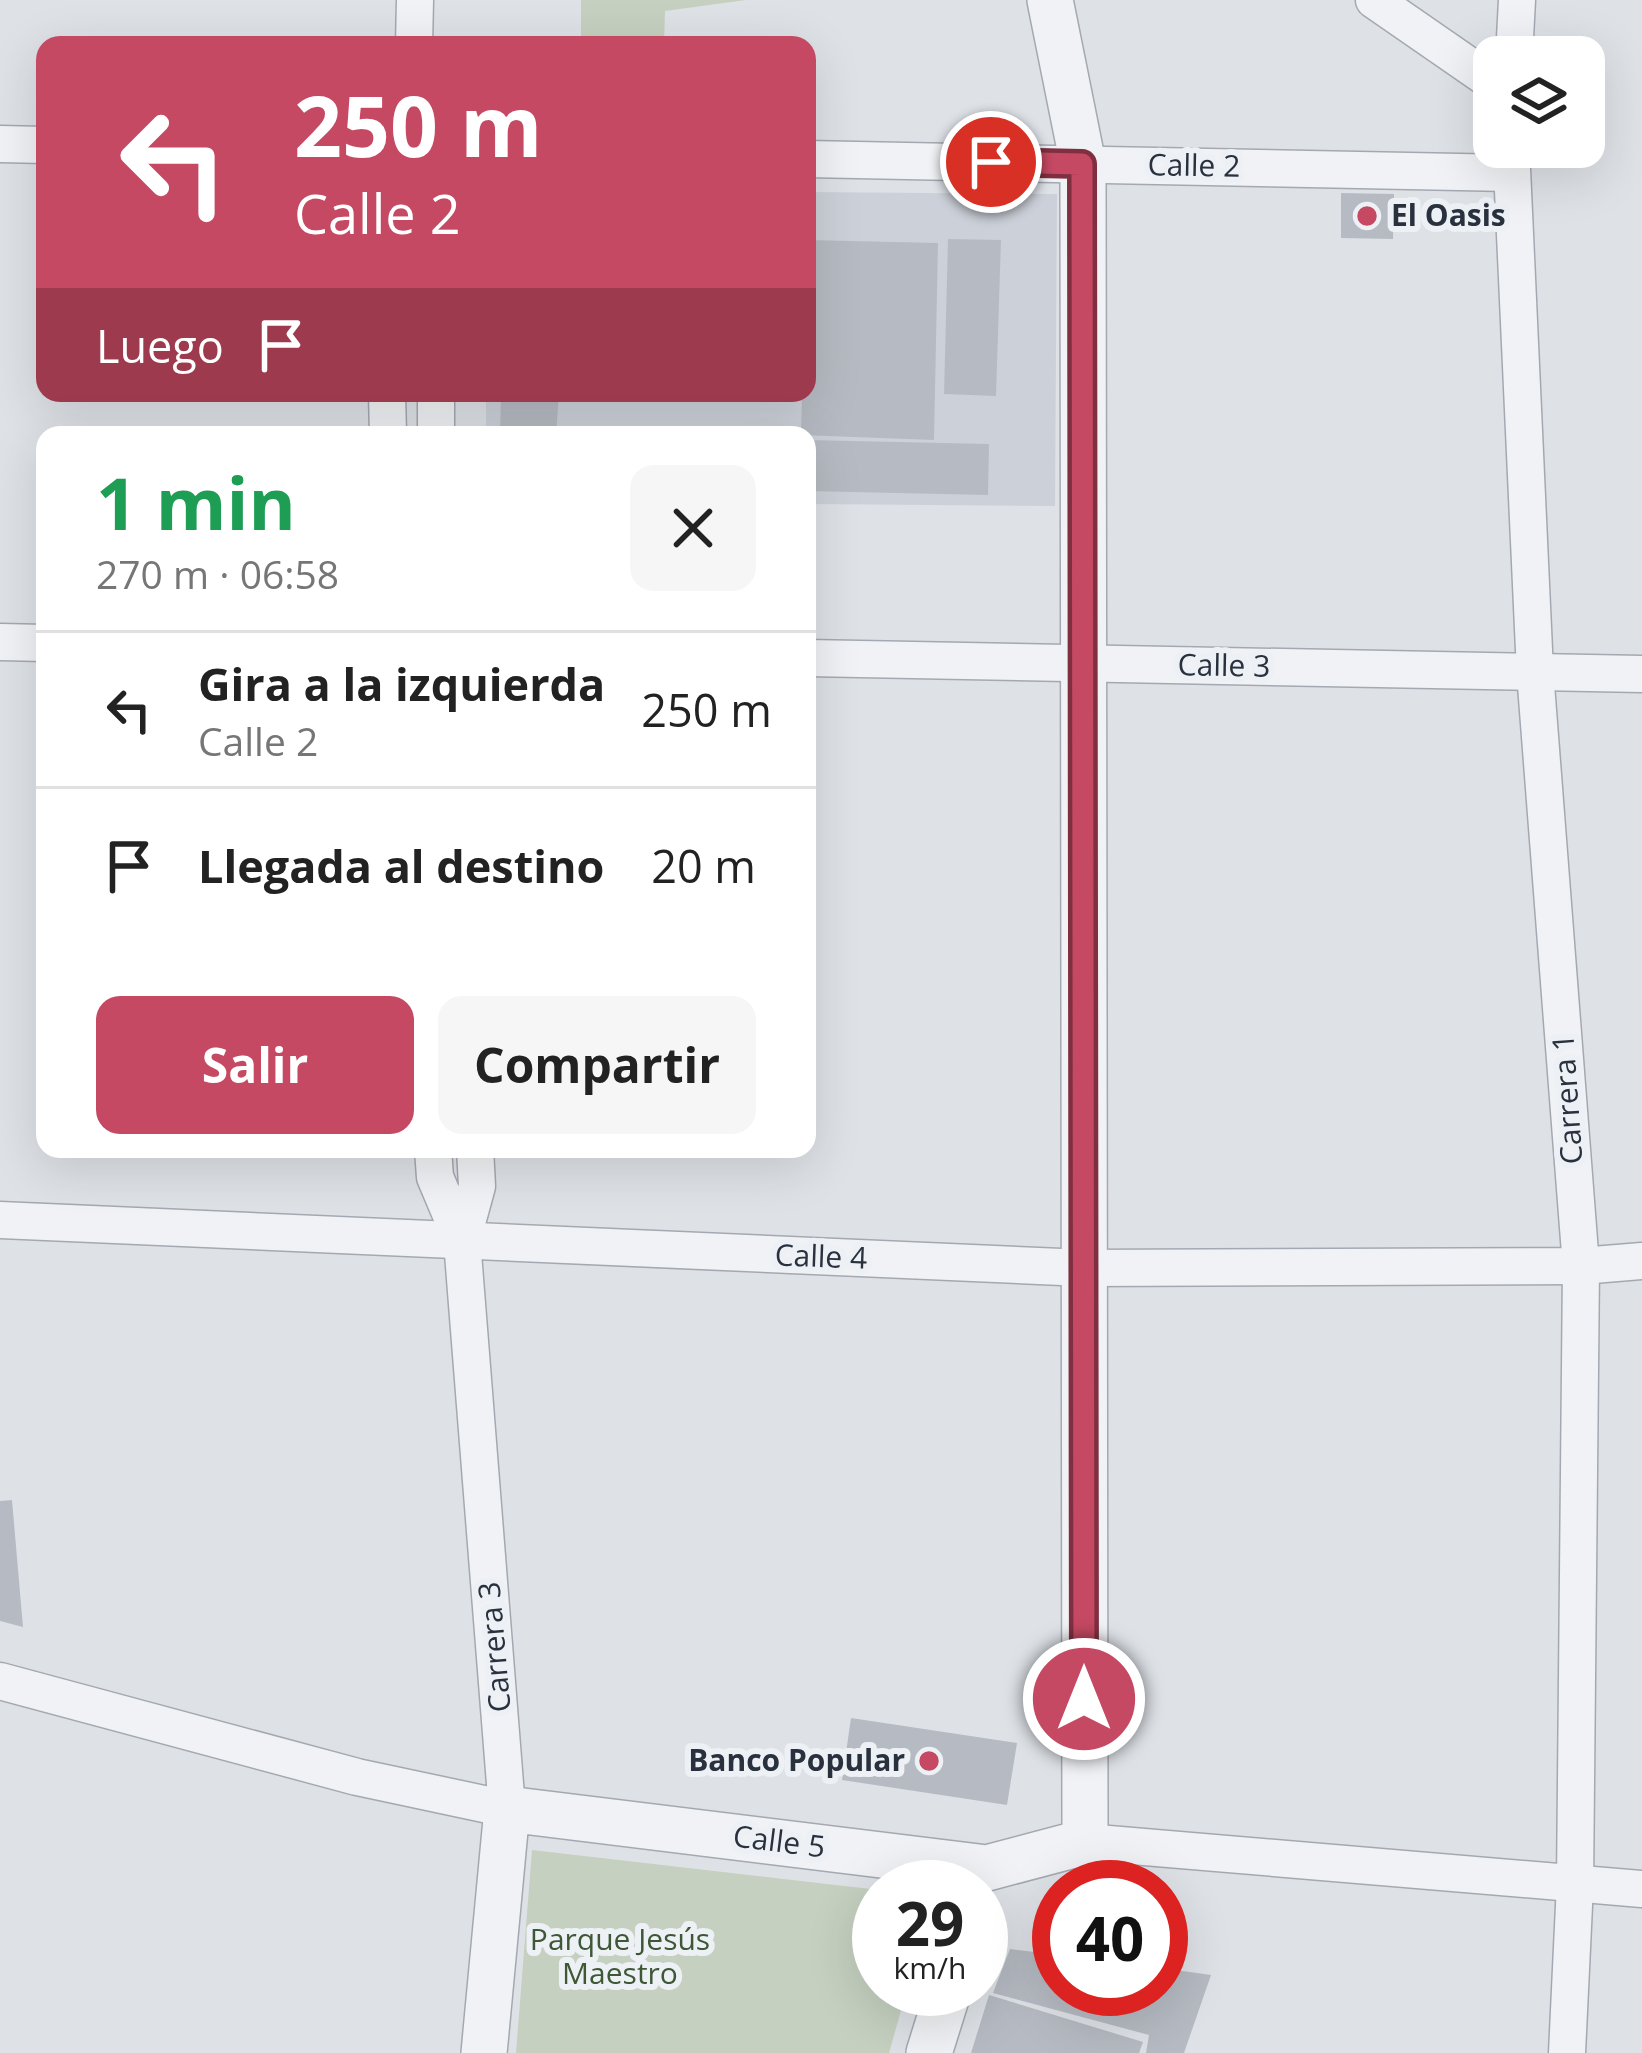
<!DOCTYPE html>
<html lang="es">
<meta charset="utf-8">
<style>
:root{--surface:#fff;--page:#f6f6f6;--text:#222;--muted:#767676;--line:#e0e0e0;--accent:#c54962}
body{margin:0;font-family:"Open Sans",sans-serif;background:var(--page);color:var(--text);height:100vh;display:flex;flex-direction:column;font-size:45px;white-space:nowrap}
*{box-sizing:border-box;margin:0}
p{font-size:39px;color:var(--muted)}
.icon{flex:none;width:66px;height:66px;fill:none;stroke:currentColor;stroke-width:2;stroke-linecap:round;stroke-linejoin:round}
.map{position:relative;flex:1;overflow:hidden}
.details{position:absolute;left:36px;top:426px;width:780px;height:732px;display:flex;flex-direction:column;background:var(--surface);border-radius:24px;box-shadow:0 12px 48px #0002}
.details>*{flex:none}
.guide{position:absolute;left:36px;top:36px;width:780px;height:366px;border-radius:24px;box-shadow:0 12px 48px #0002;background:#c54962;color:#fff;overflow:hidden}
.buttons{position:absolute;left:1473px;top:36px;display:grid;gap:24px}
.buttons a{display:grid;place-items:center;width:132px;height:132px;border-radius:24px;background:var(--surface);box-shadow:0 12px 48px #0002;font-size:60px}
.speed{position:absolute;left:852px;top:1860px;display:flex;gap:24px;font-size:60px;font-weight:700;text-align:center}
.speed>*{display:grid;place-content:center;width:156px;height:156px;border-radius:50%;background:var(--surface);box-shadow:0 12px 48px #0002;line-height:1}
.speed small{font-size:30px;font-weight:400}
.speed .limit{border:18px solid #d22;background:#fff;color:#111}
.pin{position:absolute;display:grid;place-items:center;width:102px;height:102px;color:#fff;margin:-51px;border:6px solid #fff;border-radius:50%;box-shadow:0 3px 12px #0007}
.me{position:absolute;width:132px;margin:-66px;rotate:0deg;stroke-linejoin:round;filter:drop-shadow(0 0 9px #0008)}
.turn{display:flex;align-items:center;gap:42px;height:252px;padding:0 60px;font-size:54px}
.turn .icon{width:156px;height:156px;stroke-width:2.5}
.turn b{display:block;font-size:84px;line-height:102px}
.then{display:flex;align-items:center;height:114px;padding:0 60px;background:#0003;gap:24px;font-size:45px}
.round{display:grid;place-items:center;flex:none;width:126px;height:126px;border-radius:24px;background:var(--page)}
.summary{display:flex;align-items:center;justify-content:space-between;height:204px;padding:0 60px}
h1{font-size:72px;font-weight:700;line-height:90px;color:#1e9e55}
.cta{display:flex;gap:24px;margin-top:auto;padding:24px 60px}
.cta a{flex:1;height:138px;border-radius:24px;background:var(--accent);color:#fff;font-size:48px;font-weight:700;line-height:138px;text-align:center}
.cta a+a{background:var(--page);color:var(--text)}
ul{padding:0;list-style:none}
li{display:flex;align-items:center;gap:36px;height:156px;padding:0 60px;border-top:3px solid var(--line)}
li div{flex:1}
li b{display:block;font-size:45px}
li em{font-style:normal}
.map>svg:first-child{display:block}
</style>
<div class="map">
<svg width="1642" height="2053" viewBox="0 0 1642 2053">
<rect width="100%" height="100%" fill="#dee2e7"/>
<path fill="#ccd1d9" d="M 807,192 L 1057,194 L 1055,506 L 807,504 L 807,435 L 486,435 L 486,393 L 807,393 Z"/>
<g fill="#c5d0c0">
<path d="M 581,0 L 746,0 L 665,11 L 664,45 L 581,45 Z"/>
<path d="M 532,1850 L 879,1890 L 879,1989 L 907,1989 L 889,2053 L 516,2053 Z"/>
</g>
<g fill="#b6bbc3">
<path d="M 1341,193 L 1394,194 L 1393,239 L 1341,238 Z"/>
<path d="M 948,239 L 1001,240 L 996,396 L 944,394 Z"/>
<path d="M 807,240 L 938,243 L 934,440 L 801,435 L 802,393 L 807,393 Z"/>
<path d="M 501,393 L 559,393 L 556,435 L 500,435 Z"/>
<path d="M 807,440 L 989,444 L 988,495 L 807,491 Z"/>
<path d="M 12,1500 L 23,1627 L 0,1621 L 0,1501 Z"/>
<path d="M 851,1718 L 1017,1743 L 1007,1805 L 842,1780 Z"/>
<path d="M 1010,1949 L 1059,1955 L 1059,1989 L 1161,1989 L 1161,1968 L 1211,1975 L 1184,2053 L 1146,2053 L 1149,2035 L 993,1993 Z"/>
<path d="M 989,1995 L 1143,2042 L 1139,2053 L 971,2053 Z"/>
</g>
<g fill="none" stroke-linecap="round" stroke-linejoin="round">
<g stroke="#a4a9b1" stroke-width="39">
<g id="minor">
<path d="M 1374,0 L 1494,83"/>
<path d="M 414,45 L 415,0"/>
<path d="M 1514,57 L 1517,0"/>
<path d="M 0,144 L 45,145"/>
<path d="M 1511,147 L 1535,672 L 1581,1266 L 1575,1884 L 1567,2053"/>
<path d="M 807,159 L 1510,173"/>
<path d="M 387,393 L 388,435"/>
<path d="M 436,393 L 436,435"/>
<path d="M 0,642 L 45,643"/>
<path d="M 807,658 L 1642,674"/>
<path d="M 0,1220 L 1084,1268 L 1581,1266 L 1642,1261"/>
<path d="M 462,1241 L 477,1186 L 475,1149"/>
<path d="M 0,1681 L 357,1777 L 507,1809 L 462,1241 L 435,1177 L 433,1149"/>
<path d="M 1085,1842 L 1642,1889"/>
</g>
</g>
<g stroke="#a4a9b1" stroke-width="48">
<g id="tertiary">
<path d="M 484,2053 L 507,1809 L 987,1868 L 1085,1842 L 1083,164 L 1050,0"/>
<path d="M 929,2053 L 949,1989"/>
</g>
</g>
<use href="#minor" stroke="#f1f2f5" stroke-width="36"/>
<use href="#tertiary" stroke="#f1f2f5" stroke-width="45"/>
</g>
<g fill="none" stroke-linecap="round" stroke-linejoin="round">
<g stroke="#802f40" stroke-width="30">
<path id="route" d="M 991,162 L 1082,164 L 1084,1699"/>
</g>
<use href="#route" stroke="#c54962" stroke-width="21"/>
</g>
<g fill="#c54962" stroke="#edf1f5" stroke-width="4.5">
<circle cx="1367" cy="216" r="12"/>
<circle cx="929" cy="1761" r="12"/>
</g>
<g text-anchor="middle" stroke-width="12" stroke-linejoin="round" paint-order="stroke">
<g font-size="30" fill="#28313d" stroke="#edf1f5">
<text transform="translate(1194 166) rotate(1)" y="10">Calle 2</text>
<text transform="translate(1224 666) rotate(1)" y="10">Calle 3</text>
<text transform="translate(1568 1099) rotate(-94)" y="10">Carrera 1</text>
<text transform="translate(821 1257) rotate(2)" y="10">Calle 4</text>
<text transform="translate(495 1647) rotate(-95)" y="10">Carrera 3</text>
<text transform="translate(779 1842) rotate(7)" y="10">Calle 5</text>
</g>
<g font-size="30" font-weight="bold" fill="#28313d" stroke="#edf1f5" text-anchor="start">
<text x="1391" y="226">El Oasis</text>
<text x="905" y="1771" text-anchor="end">Banco Popular</text>
</g>
<g font-size="30" fill="#3e5836" stroke="#edf1f5">
<text x="620" y="1950">Parque Jesús<tspan x="620" dy="34">Maestro</tspan></text>
</g>
</g>
</svg>
<div class="buttons">
<a><svg class="icon" aria-label="layers" viewBox="0 0 24 24"><path d="M12 4l9 5-9 5-9-5zM3 14l9 5 9-5"/></svg></a>
</div>
<div class="speed"><div>29<small>km/h</small></div><div class="limit">40</div></div>
<div class="pin" style="left:991px;top:162px;background:#d93025"><svg class="icon" aria-label="arrive" viewBox="0 0 24 24"><path d="M6 21V4h12l-3 4 3 4H6"/></svg></div>
<svg class="me" style="left:1084px;top:1699px" viewBox="-20 -20 40 40"><circle r="17" fill="#c54962" stroke="#fff" stroke-width="3"/><path d="M0-11L8 9 0 5-8 9z" fill="#fff"/></svg>
<div class="guide">
<div class="turn"><svg class="icon" aria-label="left" viewBox="0 0 24 24"><path d="M17 20v-9H6M10 6l-5 5 5 5"/></svg><div><b>250 m</b>Calle 2</div></div>
<div class="then">Luego<svg class="icon" aria-label="arrive" viewBox="0 0 24 24"><path d="M6 21V4h12l-3 4 3 4H6"/></svg></div>
</div>
<section class="details">
<div class="summary"><div><h1>1 min</h1><p>270 m · 06:58</p></div><a class="round"><svg class="icon" aria-label="close" viewBox="0 0 24 24"><path d="M6 6l12 12M18 6L6 18"/></svg></a></div>
<ul>
<li><svg class="icon" aria-label="left" viewBox="0 0 24 24"><path d="M17 20v-9H6M10 6l-5 5 5 5"/></svg><div><b>Gira a la izquierda</b><p>Calle 2</p></div><em>250 m</em></li>
<li><svg class="icon" aria-label="arrive" viewBox="0 0 24 24"><path d="M6 21V4h12l-3 4 3 4H6"/></svg><div><b>Llegada al destino</b></div><em>20 m</em></li>
</ul>
<div class="cta"><a>Salir</a><a>Compartir</a></div>
</section>
</div>
